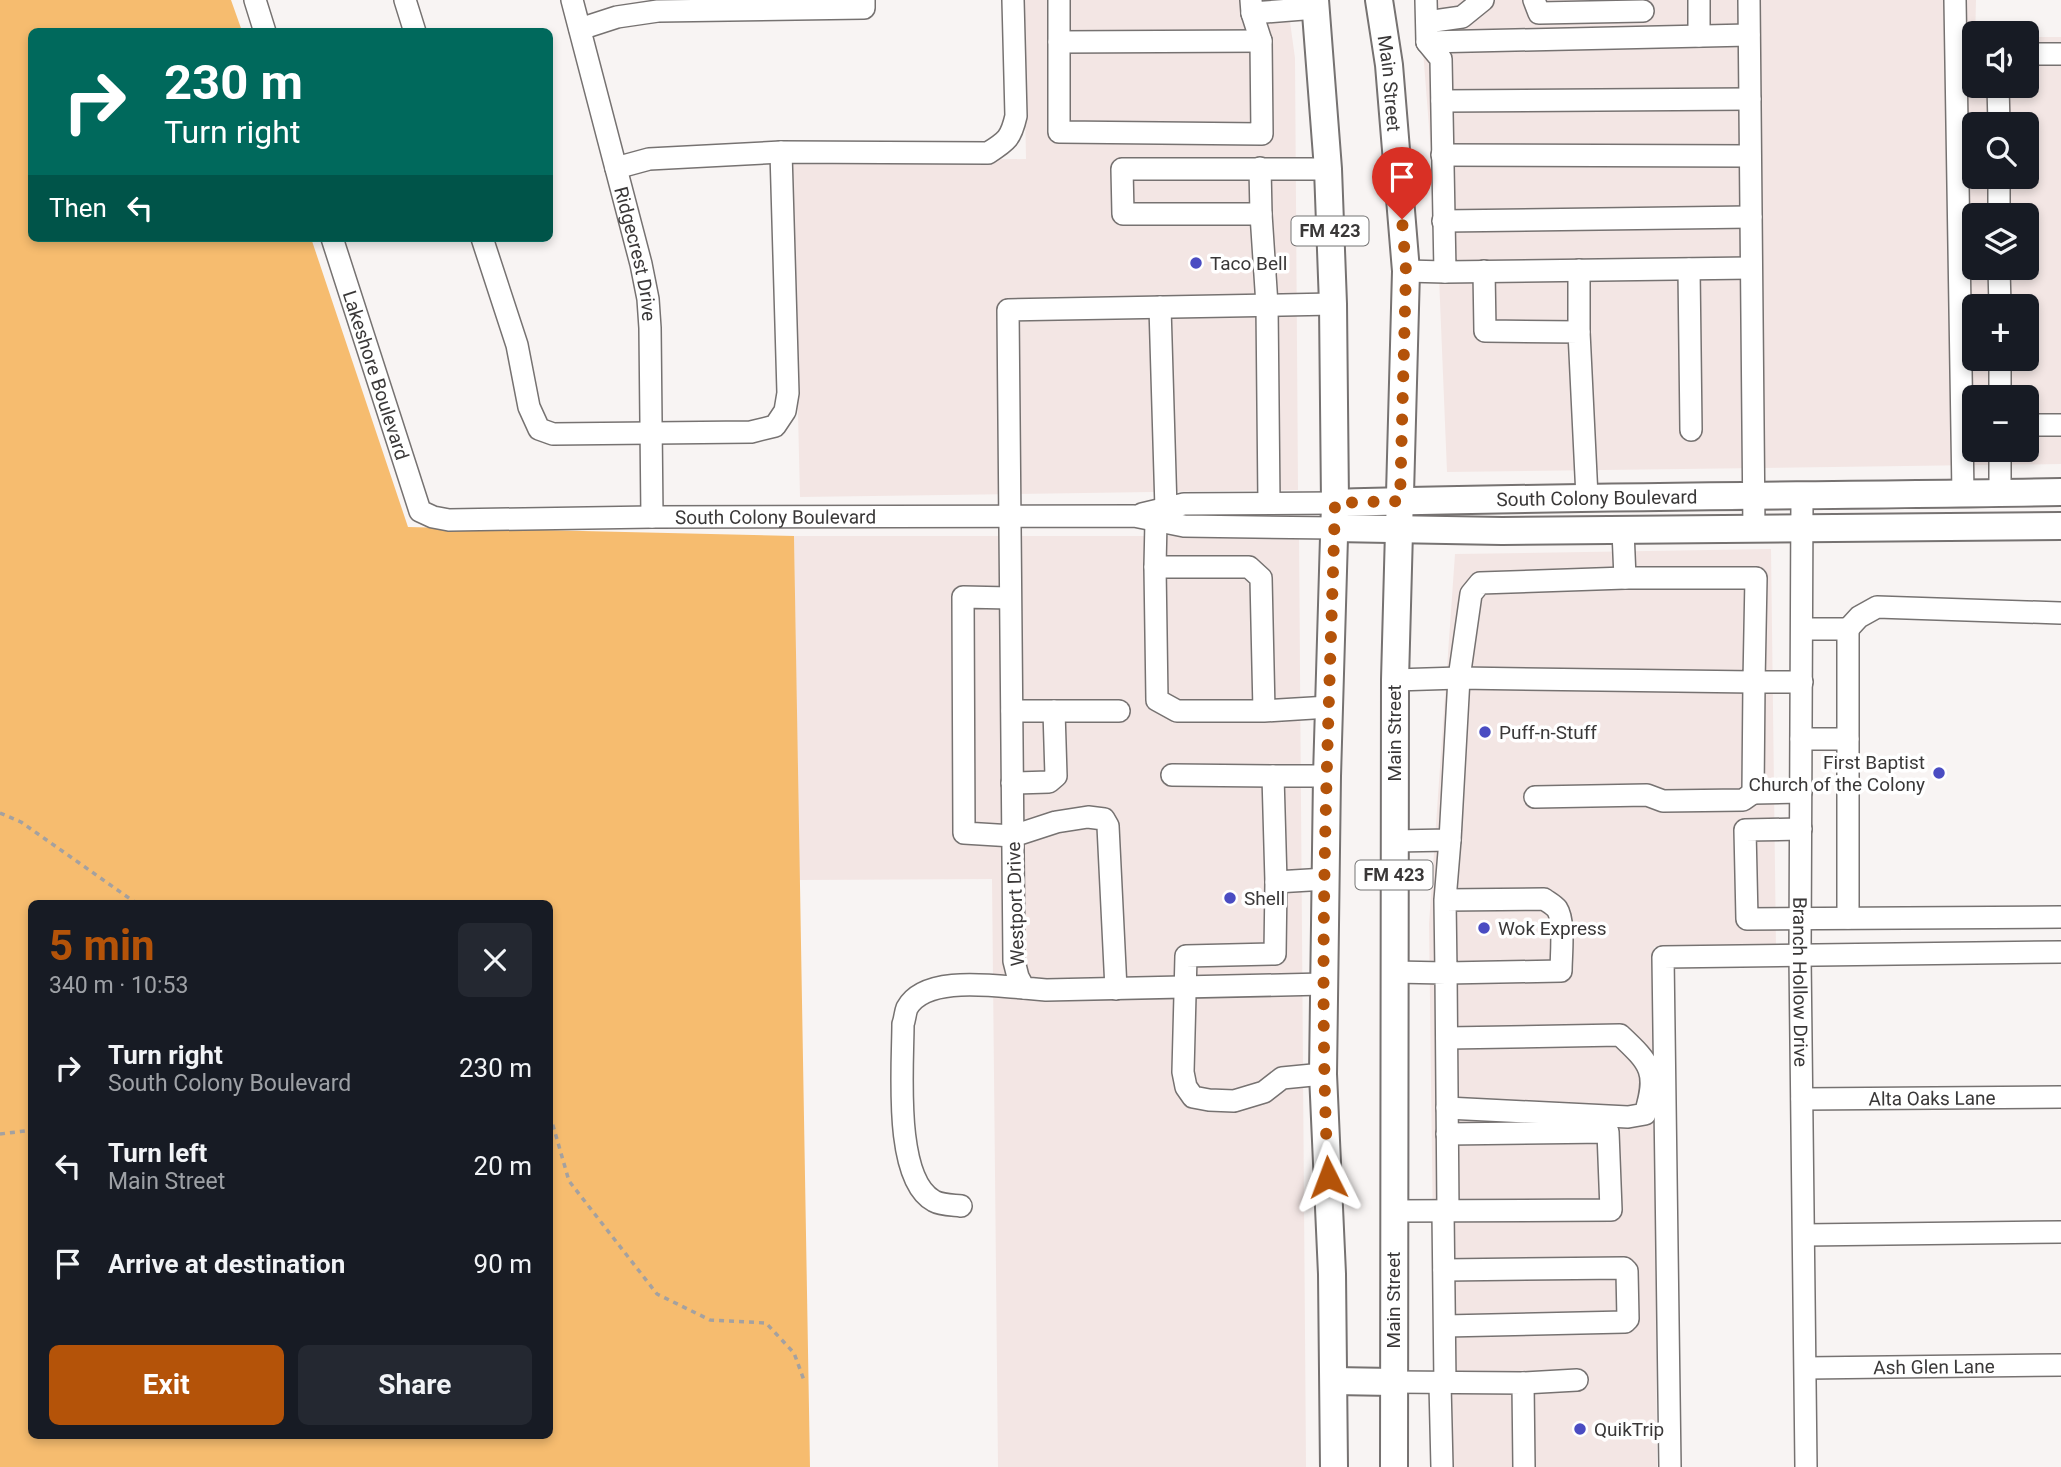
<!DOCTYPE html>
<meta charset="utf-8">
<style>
:root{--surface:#171b24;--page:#242831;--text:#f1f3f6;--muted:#9ea1a6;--accent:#b45309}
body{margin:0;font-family:Roboto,sans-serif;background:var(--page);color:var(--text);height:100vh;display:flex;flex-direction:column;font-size:26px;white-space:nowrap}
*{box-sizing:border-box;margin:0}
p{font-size:23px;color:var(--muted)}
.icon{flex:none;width:38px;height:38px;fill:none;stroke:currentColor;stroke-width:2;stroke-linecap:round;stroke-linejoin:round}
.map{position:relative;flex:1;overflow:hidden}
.details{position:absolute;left:28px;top:900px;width:525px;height:539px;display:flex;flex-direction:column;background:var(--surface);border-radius:10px;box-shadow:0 4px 10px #0003}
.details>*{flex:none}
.top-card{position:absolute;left:28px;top:28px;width:525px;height:214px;border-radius:10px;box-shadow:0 4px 10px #0003;background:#00695c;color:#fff;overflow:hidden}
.buttons{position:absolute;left:1962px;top:21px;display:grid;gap:14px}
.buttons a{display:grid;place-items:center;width:77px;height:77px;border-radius:10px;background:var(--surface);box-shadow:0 4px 10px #0003;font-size:35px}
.pin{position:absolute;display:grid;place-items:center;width:60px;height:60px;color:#fff;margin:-72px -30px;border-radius:50% 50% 50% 0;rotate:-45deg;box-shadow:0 0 7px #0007}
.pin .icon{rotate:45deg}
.me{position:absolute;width:77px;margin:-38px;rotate:357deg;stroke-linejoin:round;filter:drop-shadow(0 0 5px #0008)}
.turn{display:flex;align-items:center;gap:24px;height:147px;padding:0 21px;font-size:32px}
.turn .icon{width:91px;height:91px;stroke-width:2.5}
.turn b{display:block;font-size:49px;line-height:60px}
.then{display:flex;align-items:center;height:66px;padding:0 21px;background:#0003;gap:14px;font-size:26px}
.round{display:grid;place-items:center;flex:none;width:74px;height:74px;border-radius:10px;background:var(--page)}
.headline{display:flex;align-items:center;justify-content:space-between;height:119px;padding:0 21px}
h1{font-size:42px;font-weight:700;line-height:52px;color:var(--accent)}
.action{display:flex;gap:14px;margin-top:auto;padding:14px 21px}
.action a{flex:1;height:80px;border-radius:10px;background:var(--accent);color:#fff;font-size:28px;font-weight:700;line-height:80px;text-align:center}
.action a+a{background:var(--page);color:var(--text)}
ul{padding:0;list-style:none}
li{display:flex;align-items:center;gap:21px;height:98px;padding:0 21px}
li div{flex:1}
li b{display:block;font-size:26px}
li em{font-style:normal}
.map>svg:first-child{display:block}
</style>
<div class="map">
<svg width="2061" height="1467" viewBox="0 0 2061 1467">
<rect width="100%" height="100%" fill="#f8f4f3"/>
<g fill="#f3e6e4" fill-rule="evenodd">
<path d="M 1023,0 L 1287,0 L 1295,58 L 1298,490 L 800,497 L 792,162 L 1026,159 Z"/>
<path d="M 1419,0 L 1976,0 L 1974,86 L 2026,86 L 2027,37 L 2061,37 L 2061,464 L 1447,472 L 1437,228 ZM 1974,124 L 2026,124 L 2026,177 L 1974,177 ZM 1974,215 L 2026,215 L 2026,268 L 1974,268 ZM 1974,306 L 2026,306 L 2026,359 L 1974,359 ZM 1974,397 L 2026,397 L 2026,450 L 1974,450 Z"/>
<path d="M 794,536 L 1299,536 L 1306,1467 L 998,1467 L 992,879 L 799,880 Z"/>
<path d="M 1771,549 L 1776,948 L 1654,947 L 1657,1467 L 1436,1467 L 1429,924 L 1455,554 Z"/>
</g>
<path fill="#f6bc6f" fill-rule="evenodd" d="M 0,0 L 231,0 L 242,31 L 32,32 L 32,238 L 311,238 L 408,527 L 794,536 L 810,1467 L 0,1467 ZM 32,903 L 550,903 L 550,1435 L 32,1435 Z"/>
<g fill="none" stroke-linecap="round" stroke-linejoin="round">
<g stroke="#767271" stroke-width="24">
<g id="minor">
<path d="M 255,0 L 265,32"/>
<path d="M 405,0 L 415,32"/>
<path id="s1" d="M 572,0 L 641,264 L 648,299 L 650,328 L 652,517"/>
<path d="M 1059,0 L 1059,132 L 1262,134 L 1261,41 L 1252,13 L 1251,0"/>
<path d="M 1426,0 L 1427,42 L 1441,59 L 1445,272 L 1751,268"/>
<path d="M 1534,0 L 1539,13 L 1643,11"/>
<path d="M 1699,0 L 1699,36"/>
<path d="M 1749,0 L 1754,530"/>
<path d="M 1955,0 L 1963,494"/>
<path d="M 1252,13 L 1316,8"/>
<path d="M 1427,22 L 1462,17 L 1483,0"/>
<path d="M 580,29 L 617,17 L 658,11 L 864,8 L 864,0"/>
<path d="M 1059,42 L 1261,41"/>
<path d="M 1427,42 L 1749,35"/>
<path d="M 2026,54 L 2061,54"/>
<path d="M 1998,86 L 1999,124"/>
<path d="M 1442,101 L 1750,99"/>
<path d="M 1442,155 L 1750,156"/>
<path d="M 616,168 L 649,159 L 781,152 L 988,153 C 1007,141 1011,138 1016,116 L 1013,0"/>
<path d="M 1260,168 L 1261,214 L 1123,214 L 1122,169 L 1328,169"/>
<path d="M 1999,177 L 1999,215"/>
<path d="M 1261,214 L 1267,305 L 1269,503"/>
<path d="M 1443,221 L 1751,217"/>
<path id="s2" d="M 332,238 L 420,511 L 433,517 L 449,520 L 652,517 L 1134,516 L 1184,526 L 1334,528"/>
<path d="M 482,238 L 517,345 L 529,407 L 539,429 L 553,434 L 751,432 L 775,426 L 785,411 L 788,393 L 781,152"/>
<path d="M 1999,268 L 2000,306"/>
<path d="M 1689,269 L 1691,430"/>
<path d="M 1579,270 L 1579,332"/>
<path d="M 1406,271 L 1445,272"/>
<path d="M 1484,271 L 1485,331 L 1579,332 L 1587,497"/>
<path d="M 1160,307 L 1166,509"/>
<path d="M 2000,359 L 2000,397"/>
<path d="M 2026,425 L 2061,425"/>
<path d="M 2000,450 L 2000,493"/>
<path id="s3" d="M 1802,497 L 1800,956 L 1806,1467"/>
<path d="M 1142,514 L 1184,504 L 1335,503"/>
<path d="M 1155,567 L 1156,521"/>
<path d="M 1010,598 L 963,597 L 964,833 L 1013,836 L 1056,822 L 1088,817 L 1104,819 L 1108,826 L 1116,989"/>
<path d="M 1802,629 L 1848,629 L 1848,918"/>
<path d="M 1848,629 L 1859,617 L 1877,607 L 2060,613"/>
<path d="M 1395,680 L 1459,678 L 1754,682 L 1756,578 L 1625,578 L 1623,531"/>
<path d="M 1012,711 L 1119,711"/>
<path d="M 1264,711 L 1177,711 L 1157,700 L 1155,567 L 1249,567 L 1261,578 L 1264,711 L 1329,707"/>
<path d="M 1801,739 L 1848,739"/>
<path d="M 1172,775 L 1273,776"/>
<path d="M 1012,783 L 1049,782 L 1056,776 L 1054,711"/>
<path d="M 1801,792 L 1753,793 L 1754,682 L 1802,682"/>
<path d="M 1535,797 L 1647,795 L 1663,801 L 1743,800 L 1753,793"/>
<path d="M 1801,829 L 1745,830 L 1747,919 L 2061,917"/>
<path d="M 1394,841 L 1450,840 L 1459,678 L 1471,594 L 1480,583 L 1625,578"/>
<path d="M 1326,879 L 1276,882 L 1273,776 L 1327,776"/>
<path d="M 1276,882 L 1275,954 L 1186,956 L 1183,1072 L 1186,1087 L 1193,1097 L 1209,1100 L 1234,1101 L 1264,1092 L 1282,1078 L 1323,1074"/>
<path d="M 1445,900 L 1544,899 C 1548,902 1554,905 1557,909 C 1565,921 1561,956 1561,971 L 1446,973 L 1445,900 L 1450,840"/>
<path d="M 1394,972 L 1446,973 L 1448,1211"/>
<path d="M 1324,984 L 1046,990 L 1024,988 L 1018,977 L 1014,961 L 1008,310 L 1333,304"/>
<path d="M 1447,1038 L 1620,1035 C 1651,1064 1658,1072 1645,1114 L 1628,1117 L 1447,1108"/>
<path id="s4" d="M 1802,1099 L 2061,1097"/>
<path d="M 961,1206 C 953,1205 941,1205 934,1201 C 893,1179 903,1066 903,1024 C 905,1019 905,1013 907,1008 C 925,975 994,986 1024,988"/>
<path d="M 1393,1211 L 1611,1210 L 1608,1132 L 1447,1134"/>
<path d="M 1443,1211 L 1445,1384"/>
<path d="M 1804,1235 L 2061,1232"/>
<path d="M 1444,1270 L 1624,1268 L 1627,1271 L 1628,1319 L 1625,1322 L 1445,1326"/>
<path id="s5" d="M 1806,1368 L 2061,1365"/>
<path d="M 1393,1382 L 1523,1383 L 1524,1467"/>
<path d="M 1523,1383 L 1577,1380"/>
<path d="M 1440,1384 L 1442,1467"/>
<path d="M 1670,1467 L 1663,957 L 2061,952"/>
</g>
</g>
<g stroke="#767271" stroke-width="30">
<g id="major">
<path d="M 1315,0 L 1328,169 L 1333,304 L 1335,503 L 1327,776 L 1323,1074 L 1332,1274 L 1334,1467"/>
<path id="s6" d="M 1379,0 L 1389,65 L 1406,271 L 1395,680 L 1394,1467"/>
<path id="s7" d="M 1335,503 C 1577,496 1819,496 2061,492"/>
<path d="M 1334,528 L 1502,531 L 2061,526"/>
<path d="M 1334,1381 L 1393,1382"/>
</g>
</g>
<g stroke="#a4a1a0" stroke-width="3.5" stroke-dasharray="5 5" stroke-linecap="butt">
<path d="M 0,813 L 21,822 L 136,903"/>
<path d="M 550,1115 L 569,1181 L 657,1294 L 710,1320 L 766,1323 L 794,1353 L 805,1383"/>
<path d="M 0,1134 L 32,1130"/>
</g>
<use href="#minor" stroke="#fff" stroke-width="21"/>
<use href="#major" stroke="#fff" stroke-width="26"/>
</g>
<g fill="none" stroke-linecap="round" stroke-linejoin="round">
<path stroke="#b45309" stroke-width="12" stroke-dasharray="0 21.6" d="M 1328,1177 C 1317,953 1329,727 1335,503 L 1400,501 L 1406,271 L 1402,219"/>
</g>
<g fill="#4a4cc2" stroke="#fff" stroke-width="2.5">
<circle cx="1196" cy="263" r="7"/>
<circle cx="1485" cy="732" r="7"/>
<circle cx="1939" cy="773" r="7"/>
<circle cx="1230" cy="898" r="7"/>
<circle cx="1484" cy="928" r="7"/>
<circle cx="1580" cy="1429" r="7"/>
</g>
<g text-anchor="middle" stroke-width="7" stroke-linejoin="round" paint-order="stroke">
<g fill="#fff" stroke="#757474" stroke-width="2">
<rect x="1291.5" y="216.5" width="77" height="29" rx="5"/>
<rect x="1355.5" y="860.5" width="77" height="29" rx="5"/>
</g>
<g font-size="18" font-weight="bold" fill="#3a3838">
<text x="1330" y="237">FM 423</text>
<text x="1394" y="881">FM 423</text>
</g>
<g font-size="19" fill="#3a3838" stroke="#fff">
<text dy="7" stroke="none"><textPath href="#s6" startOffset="84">Main Street</textPath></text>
<text dy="7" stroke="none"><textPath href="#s1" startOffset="262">Ridgecrest Drive</textPath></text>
<text dy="7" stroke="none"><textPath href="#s2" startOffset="144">Lakeshore Boulevard</textPath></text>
<text dy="7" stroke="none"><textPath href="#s7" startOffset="262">South Colony Boulevard</textPath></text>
<text dy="7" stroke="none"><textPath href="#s2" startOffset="644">South Colony Boulevard</textPath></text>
<text transform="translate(1394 733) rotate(-90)" y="7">Main Street</text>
<text transform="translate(1015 904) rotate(-92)" y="7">Westport Drive</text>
<text dy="7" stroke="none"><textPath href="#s3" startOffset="485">Branch Hollow Drive</textPath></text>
<text dy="7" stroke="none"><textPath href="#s4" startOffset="130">Alta Oaks Lane</textPath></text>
<text transform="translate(1393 1300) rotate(-90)" y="7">Main Street</text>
<text dy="7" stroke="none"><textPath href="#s5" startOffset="128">Ash Glen Lane</textPath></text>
</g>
<g font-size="19" fill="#3a3838" stroke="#fff" text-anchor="start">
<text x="1210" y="270">Taco Bell</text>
<text x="1499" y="739">Puff-n-Stuff</text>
<text x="1925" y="769" text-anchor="end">First Baptist<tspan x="1925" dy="22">Church of the Colony</tspan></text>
<text x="1244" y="905">Shell</text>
<text x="1498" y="935">Wok Express</text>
<text x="1594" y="1436">QuikTrip</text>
</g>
</g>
</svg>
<div class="buttons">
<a><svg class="icon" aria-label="sound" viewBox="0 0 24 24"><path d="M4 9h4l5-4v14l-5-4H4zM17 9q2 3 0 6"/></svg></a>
<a><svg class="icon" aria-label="search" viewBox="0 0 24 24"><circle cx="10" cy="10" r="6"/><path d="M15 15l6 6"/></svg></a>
<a><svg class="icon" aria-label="layers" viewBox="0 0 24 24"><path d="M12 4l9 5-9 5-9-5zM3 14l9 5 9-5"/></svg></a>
<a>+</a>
<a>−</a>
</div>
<div class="pin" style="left:1402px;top:219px;background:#d93025"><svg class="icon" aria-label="arrive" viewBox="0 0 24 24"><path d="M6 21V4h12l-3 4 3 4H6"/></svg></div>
<svg class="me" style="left:1328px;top:1177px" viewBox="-20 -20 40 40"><path d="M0-17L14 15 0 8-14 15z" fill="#b45309" stroke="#fff" stroke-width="4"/></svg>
<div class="top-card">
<div class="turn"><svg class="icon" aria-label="right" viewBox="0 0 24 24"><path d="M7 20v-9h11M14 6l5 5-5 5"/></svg><div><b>230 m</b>Turn right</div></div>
<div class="then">Then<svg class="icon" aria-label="left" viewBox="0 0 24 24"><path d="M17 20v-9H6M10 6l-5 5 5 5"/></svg></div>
</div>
<section class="details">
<div class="headline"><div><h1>5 min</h1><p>340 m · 10:53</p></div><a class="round"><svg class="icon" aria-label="close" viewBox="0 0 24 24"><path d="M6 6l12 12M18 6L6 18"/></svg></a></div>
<ul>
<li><svg class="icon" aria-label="right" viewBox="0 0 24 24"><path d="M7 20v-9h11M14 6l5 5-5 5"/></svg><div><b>Turn right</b><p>South Colony Boulevard</p></div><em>230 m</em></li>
<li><svg class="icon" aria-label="left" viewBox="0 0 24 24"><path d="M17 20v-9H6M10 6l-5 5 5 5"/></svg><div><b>Turn left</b><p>Main Street</p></div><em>20 m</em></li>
<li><svg class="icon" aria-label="arrive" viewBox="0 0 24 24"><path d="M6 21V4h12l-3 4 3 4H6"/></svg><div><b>Arrive at destination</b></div><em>90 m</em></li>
</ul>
<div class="action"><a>Exit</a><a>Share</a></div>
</section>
</div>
